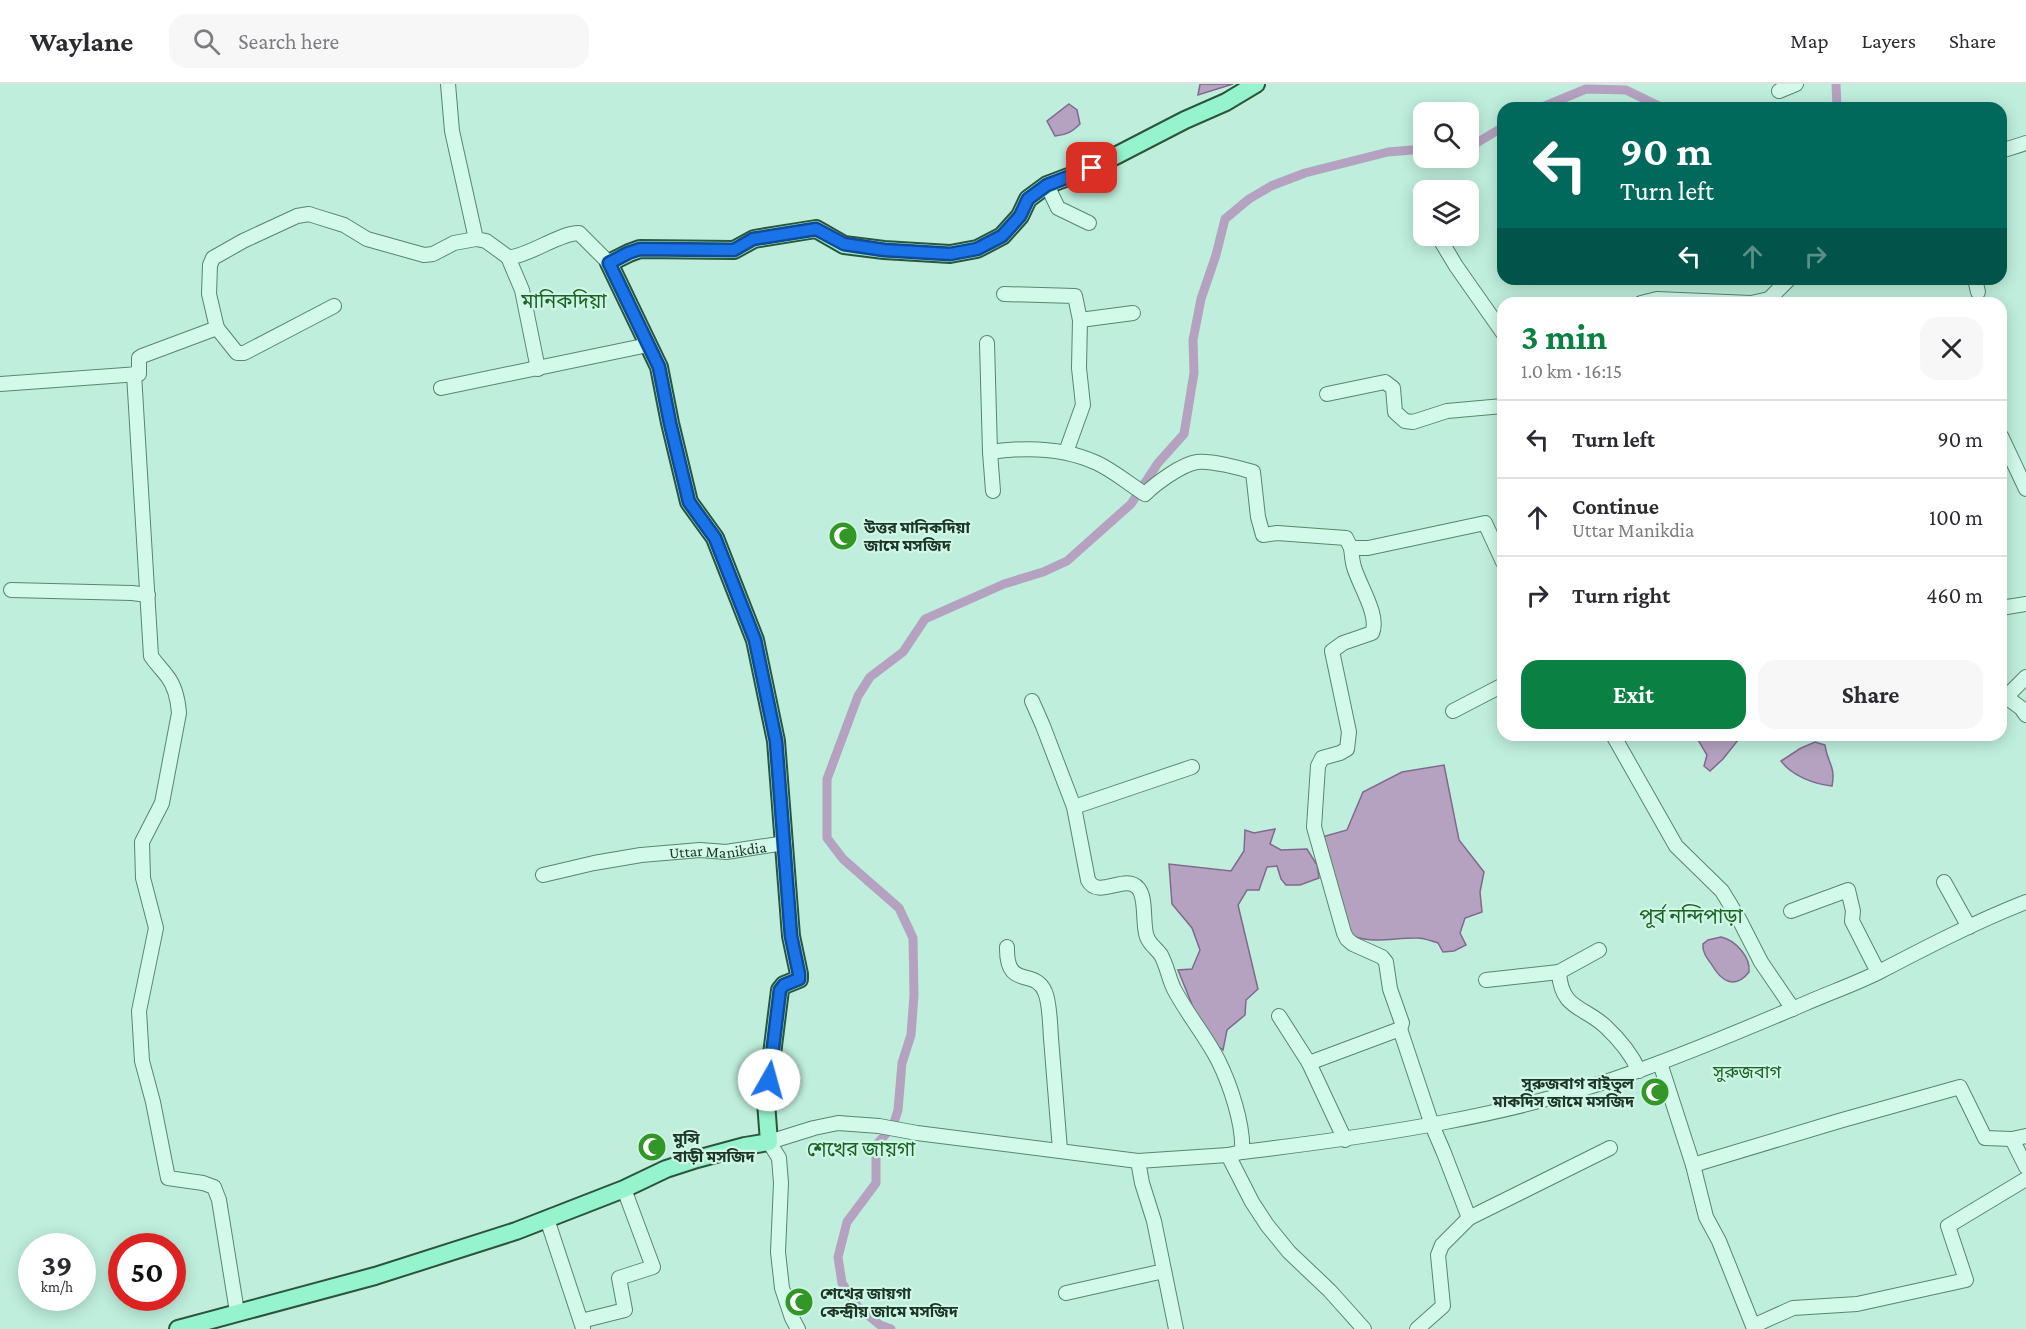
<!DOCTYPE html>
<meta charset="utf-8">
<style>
:root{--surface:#fff;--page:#f7f7f7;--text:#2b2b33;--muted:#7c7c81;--line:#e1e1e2;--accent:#0b8043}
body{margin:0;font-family:"Crimson Pro","Noto Sans Bengali",serif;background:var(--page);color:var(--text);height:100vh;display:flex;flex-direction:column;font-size:22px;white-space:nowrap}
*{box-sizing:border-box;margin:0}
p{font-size:20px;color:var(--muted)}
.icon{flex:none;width:33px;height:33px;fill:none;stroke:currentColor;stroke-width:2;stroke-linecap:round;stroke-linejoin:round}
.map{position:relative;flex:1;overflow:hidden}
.details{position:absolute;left:1497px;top:213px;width:510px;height:444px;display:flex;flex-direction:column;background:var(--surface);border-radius:18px;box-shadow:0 3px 15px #0003}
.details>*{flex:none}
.hud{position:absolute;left:1497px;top:18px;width:510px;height:183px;border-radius:18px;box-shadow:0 3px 15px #0003;background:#00695c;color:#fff;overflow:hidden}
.controls{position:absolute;left:1413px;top:18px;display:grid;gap:12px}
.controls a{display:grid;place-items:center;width:66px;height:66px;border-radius:12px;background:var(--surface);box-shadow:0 3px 15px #0003;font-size:30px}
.speed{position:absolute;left:18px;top:1149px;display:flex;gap:12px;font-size:30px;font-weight:700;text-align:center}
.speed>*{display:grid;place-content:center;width:78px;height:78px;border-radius:50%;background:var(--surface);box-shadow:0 3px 15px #0003;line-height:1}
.speed small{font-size:15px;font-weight:400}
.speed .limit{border:9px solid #d22;background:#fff;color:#111}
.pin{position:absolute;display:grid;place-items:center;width:51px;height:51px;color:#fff;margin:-26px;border-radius:12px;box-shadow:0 3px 9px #0006}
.me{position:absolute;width:66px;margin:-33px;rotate:7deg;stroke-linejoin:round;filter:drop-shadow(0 0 4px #0008)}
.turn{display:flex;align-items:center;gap:21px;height:126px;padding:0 24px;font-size:27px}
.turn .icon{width:78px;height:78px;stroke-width:2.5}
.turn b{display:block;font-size:42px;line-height:51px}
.lanes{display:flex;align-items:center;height:57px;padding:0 24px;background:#0003;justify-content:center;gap:30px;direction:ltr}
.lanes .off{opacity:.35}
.round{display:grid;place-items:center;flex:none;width:63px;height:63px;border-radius:18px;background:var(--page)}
.headline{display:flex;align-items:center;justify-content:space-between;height:102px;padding:0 24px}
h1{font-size:36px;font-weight:700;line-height:45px;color:var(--accent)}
.cta{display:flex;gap:12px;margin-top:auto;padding:12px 24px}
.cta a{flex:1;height:69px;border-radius:18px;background:var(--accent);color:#fff;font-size:24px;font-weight:700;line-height:69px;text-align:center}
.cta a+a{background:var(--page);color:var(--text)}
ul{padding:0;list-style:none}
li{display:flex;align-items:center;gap:18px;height:78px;padding:0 24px;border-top:2px solid var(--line)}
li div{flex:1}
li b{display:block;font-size:22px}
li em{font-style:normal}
header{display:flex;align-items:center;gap:36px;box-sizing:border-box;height:84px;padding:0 30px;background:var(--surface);border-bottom:2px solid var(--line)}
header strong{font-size:28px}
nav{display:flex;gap:33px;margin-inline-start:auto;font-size:21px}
.search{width:420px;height:54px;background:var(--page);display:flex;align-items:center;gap:15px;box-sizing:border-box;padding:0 21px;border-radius:18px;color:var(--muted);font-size:22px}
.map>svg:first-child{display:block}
</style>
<header>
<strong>Waylane</strong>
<div class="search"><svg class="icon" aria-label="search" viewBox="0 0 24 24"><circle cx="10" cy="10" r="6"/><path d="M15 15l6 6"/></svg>Search here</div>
<nav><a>Map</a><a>Layers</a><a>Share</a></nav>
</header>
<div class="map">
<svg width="2026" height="1245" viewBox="0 0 2026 1245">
<rect width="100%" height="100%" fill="#bfeedc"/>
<g fill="#b4a2c0" stroke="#81698e" stroke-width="1.5">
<path d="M 1200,0 L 1233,0 L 1198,11 Z"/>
<path d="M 1069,20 L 1077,26 L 1080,40 C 1072,48 1066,51 1055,52 L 1047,37 Z"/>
<path d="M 1693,651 L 1742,651 L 1723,675 L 1710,687 L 1704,682 L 1707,671 L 1697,654 Z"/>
<path d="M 1815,658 L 1825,661 C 1827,679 1836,681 1832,702 C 1814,700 1792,692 1781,677 L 1801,664 Z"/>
<path d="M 1444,681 L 1459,756 L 1484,788 L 1480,808 L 1482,828 L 1465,834 L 1460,849 L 1466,861 L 1454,867 L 1443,868 L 1438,859 C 1431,857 1423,853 1415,854 C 1391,854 1368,861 1346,849 L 1322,753 L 1347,746 L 1363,708 L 1402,688 Z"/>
<path d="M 1275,745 L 1270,760 L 1281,766 L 1307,765 L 1317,781 L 1319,794 L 1300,801 L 1286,801 L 1281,795 L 1277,782 L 1267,783 L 1259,806 L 1247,806 L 1238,821 L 1258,905 L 1246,916 L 1245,931 L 1227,946 L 1223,966 L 1211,957 L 1195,928 L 1178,886 L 1192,885 L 1200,866 L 1192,844 L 1172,820 L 1169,780 L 1231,787 L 1244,767 L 1245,746 L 1254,749 Z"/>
<path d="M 1721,853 C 1735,856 1751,873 1749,888 C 1735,906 1721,897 1712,881 C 1707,874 1702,868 1703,860 L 1708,856 Z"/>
</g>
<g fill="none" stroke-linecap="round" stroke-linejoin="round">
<g stroke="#b4a2c0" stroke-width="9">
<path d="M 1836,0 L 1837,24"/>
<path d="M 1540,24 L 1586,5 L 1626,6 L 1663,24"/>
<path d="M 1468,60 L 1475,60 L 1503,43"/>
<path d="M 891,1245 L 880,1241 L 858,1223 L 842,1199 L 838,1173 L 847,1138 L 876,1099 L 876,1061 L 893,1042 L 898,1026 L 902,979 L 911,951 L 914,911 L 913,854 L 899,824 L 843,775 L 827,754 L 827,695 L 858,612 L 870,593 L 903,568 L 925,535 L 1004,500 L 1043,488 L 1067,477 L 1131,420 L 1158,379 L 1184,350 L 1194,289 L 1193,256 L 1201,215 L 1216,171 L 1225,135 L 1249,115 L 1271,102 L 1305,89 L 1388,68 L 1424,65"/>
</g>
<g stroke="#57876c" stroke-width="16">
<g id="minor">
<path d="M 448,0 L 452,47 L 476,155 L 486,157 L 508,173 L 512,173 C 534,169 560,149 579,149 L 609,179"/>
<path d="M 1779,7 L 1796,0"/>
<path d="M 2001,67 L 2026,59"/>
<path d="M 1047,101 L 1058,124 L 1089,139"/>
<path d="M 1438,152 L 1456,182 L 1503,249"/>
<path d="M 508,173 L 522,206 L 538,285"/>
<path d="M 1975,195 L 1978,208"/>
<path d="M 1004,210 L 1075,212 L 1080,236 L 1079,284 L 1083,321 L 1066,368"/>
<path d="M 1641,219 L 1657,215 L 1751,219 L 1769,215 L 1789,195"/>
<path d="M 1080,236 L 1133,229"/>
<path d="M 217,244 L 209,210 L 210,181 L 213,174 L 243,157 L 297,132 L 309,130 L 315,132 L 344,141 L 367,155 L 424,171 L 433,170 L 454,159 L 476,155"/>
<path d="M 987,259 L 990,368 L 993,407"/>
<path d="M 134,290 L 151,572 C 157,581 162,585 167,592 C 175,602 178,616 179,629 L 162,719 L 142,758 L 143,794 L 156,844 L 139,927 L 142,977 L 153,1018 L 168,1094 L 203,1099 L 214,1103 L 219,1116 L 237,1228"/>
<path d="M 0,300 L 139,290 L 139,274 L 142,272 L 217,244 L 237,269 L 244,269 L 334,222"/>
<path d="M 441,304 L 648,261"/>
<path d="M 1327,310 L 1385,298 L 1393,304 L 1395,328 L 1405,337 L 1413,338 L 1447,327 L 1503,322"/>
<path d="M 2001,352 L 2026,405"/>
<path d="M 990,368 C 1025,363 1065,364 1097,379 C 1114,387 1129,400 1145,410 C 1155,400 1182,380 1197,378 C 1210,376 1240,384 1253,388 L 1258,433 L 1263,451 L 1277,449 L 1346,454 L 1351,464 L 1368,464 L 1485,439 L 1503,478"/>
<path d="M 1351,464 C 1352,470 1352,477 1354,483 C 1359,501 1380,532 1372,549 L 1343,559 L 1332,567 L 1349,648 L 1347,665 L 1340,669 L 1322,674 L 1318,682 L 1314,743 L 1344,849 L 1347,855 L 1353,860 L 1382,873 L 1386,878 L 1390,905 L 1402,939 L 1400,945"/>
<path d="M 11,506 L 132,509 L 148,511"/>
<path d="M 2001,524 L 2026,520"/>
<path d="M 2006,613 L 2021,624 L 2026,631"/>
<path d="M 2001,614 L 2006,613 L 2026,593"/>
<path d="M 1032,617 L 1043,642 L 1074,723 L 1088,796 C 1098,816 1125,789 1138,804 C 1147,814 1142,840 1147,853 C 1150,861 1157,865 1161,871 C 1167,882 1169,895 1174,905 C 1187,930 1205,951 1218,976 C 1230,1000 1244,1041 1242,1068"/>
<path d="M 1453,627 L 1503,601"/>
<path d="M 1613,651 L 1676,762 L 1722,807 L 1739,835 L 1761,878 L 1793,925"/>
<path d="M 1074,723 L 1192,683"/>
<path id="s1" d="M 543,791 L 594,779 L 641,771 L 700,766 L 726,768 L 785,759"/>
<path d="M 1944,798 L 1969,843"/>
<path d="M 1791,827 L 1848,806 L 1853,827 L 1852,837 L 1878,888"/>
<path d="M 1007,863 C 1006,907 1035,883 1045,908 C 1050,919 1050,942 1051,954 C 1054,991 1057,1029 1060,1066"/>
<path d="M 1559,888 C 1561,925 1583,922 1605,942 C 1620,956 1631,969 1639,987"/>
<path d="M 1486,896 L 1559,888 L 1599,866"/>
<path d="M 1279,932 L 1309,979 L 1345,1056"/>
<path d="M 1309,979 L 1400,945 L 1432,1041 L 1444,1069 L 1469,1134 L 1442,1161 L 1438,1171 L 1443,1222 L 1417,1245"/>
<path d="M 1660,979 L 1693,1081 L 1706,1133 L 1719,1157 L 1753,1242 L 1793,1224 L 1857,1220 L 1966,1196 L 1948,1142 L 2026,1095"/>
<path d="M 2012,1055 L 2026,1083"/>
<path d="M 1228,1071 L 1252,1118 L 1267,1141 L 1289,1168 L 1330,1207 L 1364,1245"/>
<path d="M 1138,1077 L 1142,1099 L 1154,1137 L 1176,1245"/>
<path d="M 1693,1081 L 1839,1037 L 1960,1003 L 1985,1054 L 2012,1055 L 2026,1052"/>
<path d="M 1469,1134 L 1610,1064"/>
<path d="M 547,1135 L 583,1244"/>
<path d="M 1066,1209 L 1164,1187"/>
<path d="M 581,1237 L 625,1226 L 619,1194 L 653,1183 L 624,1105"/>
<path d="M 798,1245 L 792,1234 L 782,1204 L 778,1168 L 781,1099 L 779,1074 L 769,1058 L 814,1044 L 838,1039 L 879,1042 L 917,1049 L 1138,1077 L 1228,1071 L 1242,1068 C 1376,1052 1514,1032 1640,986 C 1696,966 1750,943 1804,920 C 1829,909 1855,900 1879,888 C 1927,863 1975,838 2026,818"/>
</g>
</g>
<g stroke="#2c553b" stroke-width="20">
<path id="major" d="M 178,1245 L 375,1192 L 516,1147 L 624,1105 L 666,1085 L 697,1075 L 745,1062 L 769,1058 L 766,1018 L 780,906 L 784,901 L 799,895 L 799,890 L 791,852 L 776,657 L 755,556 L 715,454 L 689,418 L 670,339 L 659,283 L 609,179 L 629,169 L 640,165 L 734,166 L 754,155 L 816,145 L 844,161 L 884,166 L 950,170 L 977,165 L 1002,152 L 1020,132 L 1028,115 L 1047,101 L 1092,84 L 1185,36 L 1226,18 L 1256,0"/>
</g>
<use href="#minor" stroke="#d2f9ea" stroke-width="14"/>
<use href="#major" stroke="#95f3cd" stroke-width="16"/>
</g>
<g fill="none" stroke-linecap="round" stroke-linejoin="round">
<g stroke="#114b97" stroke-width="15">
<path id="route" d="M 769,996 L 780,906 L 784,901 L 799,895 L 799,890 L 791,852 L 776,657 L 755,556 L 715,454 L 689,418 L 670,339 L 659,283 L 609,179 L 628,169 L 640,165 L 734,166 L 753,155 L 816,145 L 844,160 L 884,166 L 950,170 L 977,165 L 1002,152 L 1020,132 L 1028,115 L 1047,101 L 1092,84"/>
</g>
<use href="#route" stroke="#1a73e8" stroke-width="10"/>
</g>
<defs>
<g id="mosque-disc" transform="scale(1.5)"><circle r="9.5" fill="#329726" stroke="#cff6e7"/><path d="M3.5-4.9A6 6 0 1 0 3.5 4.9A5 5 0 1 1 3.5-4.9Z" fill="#fff"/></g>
</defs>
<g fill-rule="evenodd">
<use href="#mosque-disc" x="843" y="452"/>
<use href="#mosque-disc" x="1655" y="1008"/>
<use href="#mosque-disc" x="652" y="1063"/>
<use href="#mosque-disc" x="799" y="1218"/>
</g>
<g text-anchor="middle" stroke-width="4.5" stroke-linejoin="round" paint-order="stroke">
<g font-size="16" font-weight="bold" fill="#1c3626" stroke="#cff6e7" text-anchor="start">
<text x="864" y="449">উত্তর মানিকদিয়া<tspan x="864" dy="18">জামে মসজিদ</tspan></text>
<text x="1634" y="1005" text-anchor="end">সুরুজবাগ বাইতুল<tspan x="1634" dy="18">মাকদিস জামে মসজিদ</tspan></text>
<text x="673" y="1060">মুন্সি<tspan x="673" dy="18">বাড়ী মসজিদ</tspan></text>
<text x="820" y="1215">শেখের জায়গা<tspan x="820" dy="18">কেন্দ্রীয় জামে মসজিদ</tspan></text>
</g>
<g font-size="16" fill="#1c3626" stroke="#cff6e7">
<text dy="6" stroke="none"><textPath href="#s1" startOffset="177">Uttar Manikdia</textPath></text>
</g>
<g font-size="18" fill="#1b6423" stroke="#cff6e7">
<text x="1747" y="994">সুরুজবাগ</text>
</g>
<g font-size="20" fill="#1b6423" stroke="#cff6e7">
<text x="564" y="224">মানিকদিয়া</text>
<text x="1691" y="839">পূর্ব নন্দিপাড়া</text>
<text x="861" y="1072">শেখের জায়গা</text>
</g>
</g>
</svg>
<div class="controls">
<a><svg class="icon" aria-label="search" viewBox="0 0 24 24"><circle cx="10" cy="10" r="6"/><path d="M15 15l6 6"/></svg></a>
<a><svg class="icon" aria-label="layers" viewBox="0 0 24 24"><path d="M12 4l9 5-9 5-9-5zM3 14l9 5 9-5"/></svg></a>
</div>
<div class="speed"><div>39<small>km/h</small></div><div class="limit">50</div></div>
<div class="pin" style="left:1092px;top:84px;background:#d93025"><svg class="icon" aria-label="arrive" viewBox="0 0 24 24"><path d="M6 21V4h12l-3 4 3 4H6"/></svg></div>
<svg class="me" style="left:769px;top:996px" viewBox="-20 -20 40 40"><circle r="19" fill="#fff"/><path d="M0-13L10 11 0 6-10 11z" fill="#1a73e8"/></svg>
<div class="hud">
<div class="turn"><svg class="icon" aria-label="left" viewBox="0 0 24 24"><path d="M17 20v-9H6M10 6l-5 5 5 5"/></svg><div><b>90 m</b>Turn left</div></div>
<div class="lanes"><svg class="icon" aria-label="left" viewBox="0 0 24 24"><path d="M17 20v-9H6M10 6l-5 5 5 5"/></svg><svg class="icon off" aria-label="ahead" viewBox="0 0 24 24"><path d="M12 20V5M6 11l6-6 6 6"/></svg><svg class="icon off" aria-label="right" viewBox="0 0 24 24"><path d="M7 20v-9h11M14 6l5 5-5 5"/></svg></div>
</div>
<section class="details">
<div class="headline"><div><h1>3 min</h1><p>1.0 km · 16:15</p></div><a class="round"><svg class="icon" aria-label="close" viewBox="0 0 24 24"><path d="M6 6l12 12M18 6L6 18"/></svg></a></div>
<ul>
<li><svg class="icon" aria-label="left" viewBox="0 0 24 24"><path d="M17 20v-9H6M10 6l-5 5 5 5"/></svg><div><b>Turn left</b></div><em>90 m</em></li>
<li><svg class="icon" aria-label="ahead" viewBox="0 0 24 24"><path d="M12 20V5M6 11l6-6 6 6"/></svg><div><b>Continue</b><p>Uttar Manikdia</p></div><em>100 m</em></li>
<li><svg class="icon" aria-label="right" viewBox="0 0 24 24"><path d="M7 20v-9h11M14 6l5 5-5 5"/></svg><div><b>Turn right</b></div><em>460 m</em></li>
</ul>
<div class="cta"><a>Exit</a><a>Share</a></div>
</section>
</div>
